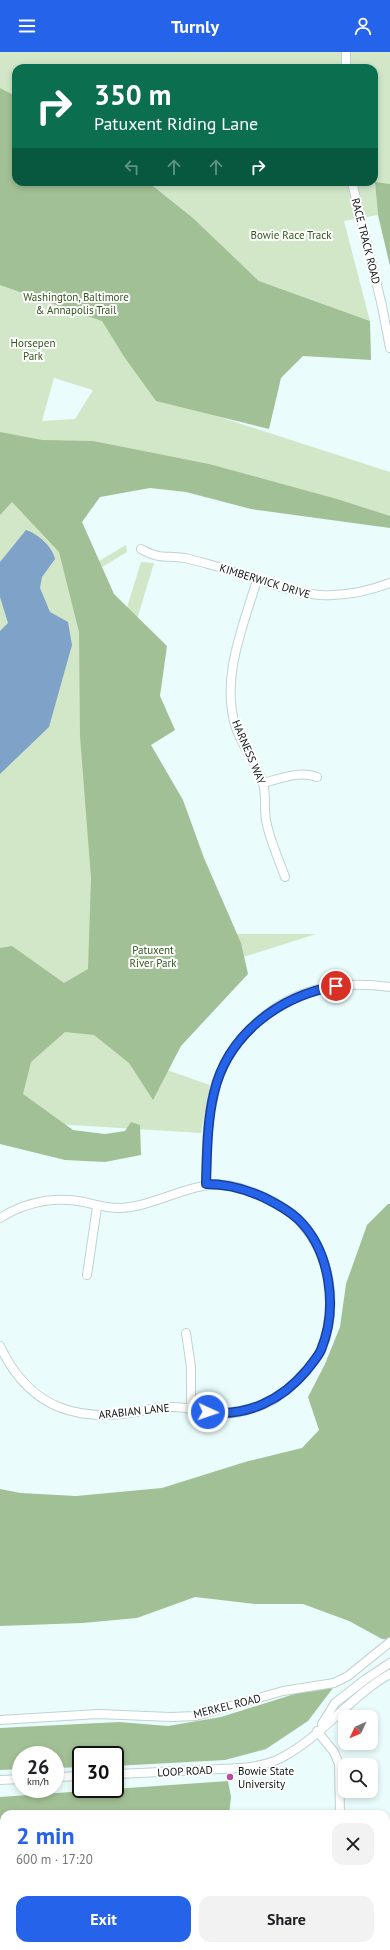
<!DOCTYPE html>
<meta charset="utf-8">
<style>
:root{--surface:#fff;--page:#f2f2f2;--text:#202124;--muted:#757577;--accent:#2563eb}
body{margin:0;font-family:"PT Sans",sans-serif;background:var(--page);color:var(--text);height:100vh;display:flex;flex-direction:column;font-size:15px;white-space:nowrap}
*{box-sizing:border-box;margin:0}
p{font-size:13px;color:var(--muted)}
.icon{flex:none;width:22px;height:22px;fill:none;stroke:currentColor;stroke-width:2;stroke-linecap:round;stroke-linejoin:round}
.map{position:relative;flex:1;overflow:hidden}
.side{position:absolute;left:0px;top:1758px;width:390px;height:140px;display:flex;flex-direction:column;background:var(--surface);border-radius:12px 12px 0 0;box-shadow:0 2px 6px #0003}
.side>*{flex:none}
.hud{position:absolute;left:12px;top:12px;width:366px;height:122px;border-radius:12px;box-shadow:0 2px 6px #0003;background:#0b6e4f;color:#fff;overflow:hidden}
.needle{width:26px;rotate:226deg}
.controls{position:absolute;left:338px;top:1658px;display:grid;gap:8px}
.controls a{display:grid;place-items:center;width:40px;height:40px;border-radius:8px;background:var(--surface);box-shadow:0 2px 6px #0003;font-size:20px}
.speed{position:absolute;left:12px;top:1694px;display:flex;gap:8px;font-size:20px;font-weight:700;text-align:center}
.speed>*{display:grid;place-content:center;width:52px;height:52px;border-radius:50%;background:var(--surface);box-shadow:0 2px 6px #0003;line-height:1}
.speed small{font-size:10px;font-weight:400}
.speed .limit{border:2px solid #111;border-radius:6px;background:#fff;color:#111}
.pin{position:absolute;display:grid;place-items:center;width:34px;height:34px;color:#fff;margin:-17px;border:2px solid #fff;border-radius:50%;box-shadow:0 1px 4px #0007}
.me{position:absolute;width:44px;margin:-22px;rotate:93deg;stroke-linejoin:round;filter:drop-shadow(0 0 3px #0008)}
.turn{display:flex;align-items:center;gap:14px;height:84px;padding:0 16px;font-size:18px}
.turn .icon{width:52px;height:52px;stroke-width:2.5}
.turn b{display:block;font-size:28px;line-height:34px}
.lanes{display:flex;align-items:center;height:38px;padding:0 16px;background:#0003;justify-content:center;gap:20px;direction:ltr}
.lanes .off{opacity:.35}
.round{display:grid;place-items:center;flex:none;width:42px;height:42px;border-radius:12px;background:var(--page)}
.summary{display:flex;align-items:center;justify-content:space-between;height:68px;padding:0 16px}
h1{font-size:24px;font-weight:600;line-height:30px;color:var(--accent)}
.cta{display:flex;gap:8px;margin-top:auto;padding:8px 16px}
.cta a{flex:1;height:46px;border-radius:12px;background:var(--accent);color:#fff;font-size:16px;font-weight:600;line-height:46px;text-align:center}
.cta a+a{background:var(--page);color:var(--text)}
header{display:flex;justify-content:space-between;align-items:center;height:52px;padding:0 16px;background:var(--accent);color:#fff;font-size:18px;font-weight:600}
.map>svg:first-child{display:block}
</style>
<header><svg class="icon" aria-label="menu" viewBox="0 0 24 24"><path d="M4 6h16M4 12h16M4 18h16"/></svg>Turnly<svg class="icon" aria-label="person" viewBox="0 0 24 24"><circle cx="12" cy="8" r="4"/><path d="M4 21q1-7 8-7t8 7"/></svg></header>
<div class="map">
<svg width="390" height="1898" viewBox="0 0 390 1898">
<rect width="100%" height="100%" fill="#eafdfc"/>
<g fill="#d1e7c8" fill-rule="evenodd">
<path d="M 0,0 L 390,0 L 390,132 L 375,131 L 378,163 L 344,169 L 370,269 L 259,229 L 193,166 L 148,130 L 374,130 L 374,16 L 16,16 L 16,44 L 0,36 Z"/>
<path d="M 0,72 L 16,130 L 170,349 L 390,420 L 390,469 L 178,422 L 72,449 L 84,518 L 126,493 L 127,500 L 87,524 L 120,578 L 141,510 L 154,511 L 126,604 L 197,882 L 316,882 L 212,915 L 141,1009 L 210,1033 L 201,1081 L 55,1072 L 0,1052 ZM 54,326 L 93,338 L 75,367 L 42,369 Z"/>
</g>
<g fill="#a2c095">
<path d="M 0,36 L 16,44 L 16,130 L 148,130 L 193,166 L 259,229 L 370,269 L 371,308 L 303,304 L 281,326 L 269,377 L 156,349 L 125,306 L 102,269 L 0,233 Z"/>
<path d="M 375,130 L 390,132 L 390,214 L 378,163 Z"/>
<path d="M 0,380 L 42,388 L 93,389 L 209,412 L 337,447 L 390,464 L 390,476 L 251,457 L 186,440 L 150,436 L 100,445 L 82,470 L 114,542 L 167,594 L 160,644 L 175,678 L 151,693 L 183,748 L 204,806 L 241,891 L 248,922 L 181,994 L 153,1048 L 129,1011 L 94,983 L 65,980 L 31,1010 L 23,1042 L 73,1078 L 105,1082 L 125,1079 L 131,1070 L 140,1073 L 141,1103 L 105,1110 L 65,1108 L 0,1092 L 0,896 L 12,894 L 64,931 L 88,917 L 91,826 L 80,684 L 79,580 L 59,500 L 12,450 L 0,463 Z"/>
<path d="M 388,1152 L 390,1152 L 390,1588 L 382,1587 L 349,1569 L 303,1552 L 255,1552 L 195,1545 L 137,1566 L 83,1571 L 0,1574 L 0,1437 L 21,1441 L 76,1444 L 162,1436 L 245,1410 L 302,1396 L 319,1378 L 308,1345 L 325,1312 L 340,1275 L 346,1232 L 367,1173 Z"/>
<path d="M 333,1636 L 308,1669 L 266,1697 L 225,1708 L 115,1714 L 115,1703 L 81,1703 L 81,1715 L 55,1716 L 55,1703 L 21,1703 L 21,1717 L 0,1718 L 0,1676 L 119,1670 L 168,1674 L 221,1665 L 304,1639 Z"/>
<path d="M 228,1729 L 231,1745 L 229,1762 L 4,1762 L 4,1883 L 0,1884 L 0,1745 Z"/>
</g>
<path fill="#7ea2c8" d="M 26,478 C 38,482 52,494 55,507 L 42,525 L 40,536 L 50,560 L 68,570 L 72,593 L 49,675 L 0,722 L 0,579 L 8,571 L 0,545 L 0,510 Z"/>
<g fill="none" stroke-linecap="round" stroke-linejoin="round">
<g stroke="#c0d2d2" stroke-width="10">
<g id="minor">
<path d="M 346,0 L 346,16"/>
<path d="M 352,130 L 382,254 L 390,296"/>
<path d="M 141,497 C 161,508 165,503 185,506 C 193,508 201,510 208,512 C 280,531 314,560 390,531"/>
<path d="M 257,528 C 243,575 220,627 236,676 C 243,695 257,714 263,731 C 267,744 263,760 267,773 C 271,791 279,808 285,825"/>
<path d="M 263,731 C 280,727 300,718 317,725"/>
<path d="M 206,1132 C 207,1102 206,1069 214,1039 C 228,989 272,946 324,936 C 345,932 368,932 390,935"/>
<path d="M 0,1166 C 26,1150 53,1144 84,1150 C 96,1153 107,1156 120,1156 C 161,1154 197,1124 237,1135 C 260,1142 287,1154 302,1172 C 332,1206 338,1257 321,1298 C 316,1309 306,1319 298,1327 C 289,1337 277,1347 265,1352 C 251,1358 235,1362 220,1362 C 210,1361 201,1358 191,1357 C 177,1354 160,1355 146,1358 C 80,1372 30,1358 0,1294"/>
<path d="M 87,1223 L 97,1155"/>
<path d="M 186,1281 L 191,1315 L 191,1357"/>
<path d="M 0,1668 L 98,1662 L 171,1665 L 196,1664 L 283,1639 L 334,1631 L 348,1624 L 390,1590"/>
<path d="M 322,1672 L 335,1651 L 366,1627 L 390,1611"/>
<path d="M 317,1679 L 334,1700 L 339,1712 L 340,1762"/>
<path d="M 115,1722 C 144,1721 174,1719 203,1718 C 229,1716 258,1718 281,1706 C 322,1685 350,1644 390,1622"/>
<path d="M 55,1725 L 81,1724"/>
<path d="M 0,1728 L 21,1727"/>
<path d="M 343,1894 L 343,1898"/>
</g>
</g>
<use href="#minor" stroke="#fff" stroke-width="8"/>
</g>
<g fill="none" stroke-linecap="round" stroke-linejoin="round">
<g stroke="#184099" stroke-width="10">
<path id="route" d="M 208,1360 C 247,1365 282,1348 307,1318 C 311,1312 318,1305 321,1298 C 338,1257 331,1199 298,1167 C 288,1158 277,1152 265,1146 C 246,1137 228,1132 206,1132 C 207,1102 207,1070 214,1041 C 227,983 279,944 336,934"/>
</g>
<use href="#route" stroke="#2563eb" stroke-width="7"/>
</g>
<circle fill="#bd4aa3" stroke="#fff" stroke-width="1.5" cx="230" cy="1725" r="4"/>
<g text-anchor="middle" stroke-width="4" stroke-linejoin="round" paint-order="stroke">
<g font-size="11" fill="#31571a" stroke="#fff">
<text x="291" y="187">Bowie Race Track</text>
<text x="76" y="249">Washington, Baltimore<tspan x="76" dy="13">&amp; Annapolis Trail</tspan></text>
<text x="33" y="295">Horsepen<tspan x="33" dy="13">Park</tspan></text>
<text x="153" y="902">Patuxent<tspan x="153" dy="13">River Park</tspan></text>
</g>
<g font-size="11" fill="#0c1313" stroke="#fff">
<text transform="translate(366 189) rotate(76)" y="4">RACE TRACK ROAD</text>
<text transform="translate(265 529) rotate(17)" y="4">KIMBERWICK DRIVE</text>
<text transform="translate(249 700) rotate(67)" y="4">HARNESS WAY</text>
<text transform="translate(134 1359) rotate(-6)" y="4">ARABIAN LANE</text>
<text transform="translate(227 1654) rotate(-14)" y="4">MERKEL ROAD</text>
<text transform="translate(185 1719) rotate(-3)" y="4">LOOP ROAD</text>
</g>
<g font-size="11" fill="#0c1313" stroke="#fff" text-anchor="start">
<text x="238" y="1723">Bowie State<tspan x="238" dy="13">University</tspan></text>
</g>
</g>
</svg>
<div class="controls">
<a><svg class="needle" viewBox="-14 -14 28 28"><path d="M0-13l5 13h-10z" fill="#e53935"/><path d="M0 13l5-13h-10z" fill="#757577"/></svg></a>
<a><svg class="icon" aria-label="search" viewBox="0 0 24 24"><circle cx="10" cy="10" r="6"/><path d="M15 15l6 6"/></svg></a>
</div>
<div class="speed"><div>26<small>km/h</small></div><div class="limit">30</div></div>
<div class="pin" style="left:336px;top:934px;background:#d93025"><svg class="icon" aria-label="arrive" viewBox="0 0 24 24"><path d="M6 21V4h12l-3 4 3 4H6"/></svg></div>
<svg class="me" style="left:208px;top:1360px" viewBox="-20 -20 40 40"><circle r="17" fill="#2563eb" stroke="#fff" stroke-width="3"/><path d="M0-11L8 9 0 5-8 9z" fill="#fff"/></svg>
<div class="hud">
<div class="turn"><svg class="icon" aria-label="right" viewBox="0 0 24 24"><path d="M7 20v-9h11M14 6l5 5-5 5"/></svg><div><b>350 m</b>Patuxent Riding Lane</div></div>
<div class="lanes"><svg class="icon off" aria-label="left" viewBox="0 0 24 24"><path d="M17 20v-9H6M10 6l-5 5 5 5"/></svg><svg class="icon off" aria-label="ahead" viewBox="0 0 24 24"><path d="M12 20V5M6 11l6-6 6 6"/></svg><svg class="icon off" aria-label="ahead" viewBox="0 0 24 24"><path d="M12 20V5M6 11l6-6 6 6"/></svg><svg class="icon" aria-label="right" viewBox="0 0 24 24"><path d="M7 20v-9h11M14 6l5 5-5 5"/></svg></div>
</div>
<section class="side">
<div class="summary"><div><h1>2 min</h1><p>600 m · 17:20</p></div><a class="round"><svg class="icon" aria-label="close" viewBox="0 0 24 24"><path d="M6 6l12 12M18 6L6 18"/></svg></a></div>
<div class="cta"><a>Exit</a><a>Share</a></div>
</section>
</div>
